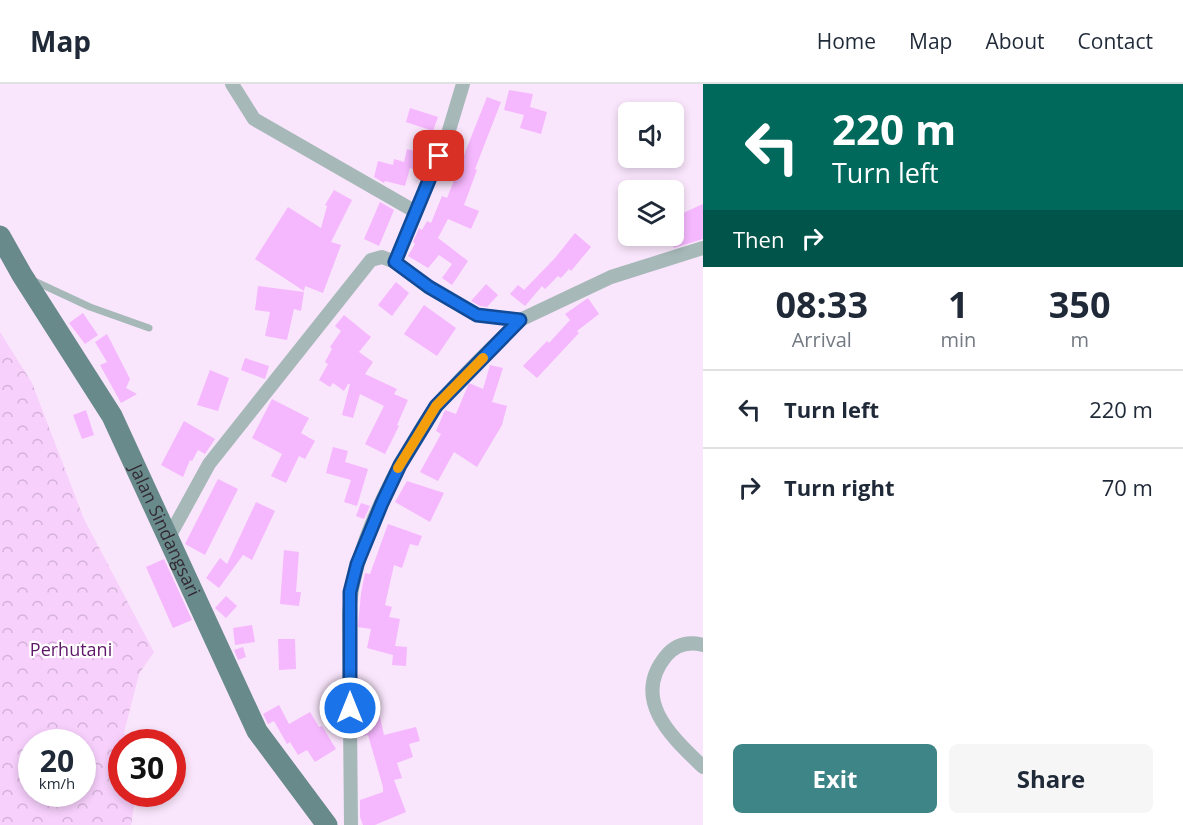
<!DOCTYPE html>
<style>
:root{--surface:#fff;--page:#f6f6f7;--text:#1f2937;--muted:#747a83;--line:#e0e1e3;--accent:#3d8587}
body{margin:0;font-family:"Open Sans",sans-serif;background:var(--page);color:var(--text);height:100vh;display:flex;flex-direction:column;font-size:22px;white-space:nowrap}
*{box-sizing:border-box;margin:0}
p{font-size:20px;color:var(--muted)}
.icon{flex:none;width:33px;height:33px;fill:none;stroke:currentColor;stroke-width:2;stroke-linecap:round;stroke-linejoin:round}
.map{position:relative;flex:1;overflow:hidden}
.panel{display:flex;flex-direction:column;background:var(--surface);width:480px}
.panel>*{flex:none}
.hud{background:#00695c;color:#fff;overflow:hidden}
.tools{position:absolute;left:618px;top:18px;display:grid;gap:12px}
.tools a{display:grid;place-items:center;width:66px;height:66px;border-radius:9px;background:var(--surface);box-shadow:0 3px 9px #0003;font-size:30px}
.speed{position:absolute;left:18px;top:645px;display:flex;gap:12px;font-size:30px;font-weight:700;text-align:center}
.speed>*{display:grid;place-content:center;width:78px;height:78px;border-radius:50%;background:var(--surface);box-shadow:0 3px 9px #0003;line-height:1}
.speed small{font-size:15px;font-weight:400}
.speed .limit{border:9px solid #d22;background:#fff;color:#111}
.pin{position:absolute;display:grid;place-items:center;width:51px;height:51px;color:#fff;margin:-26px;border-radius:12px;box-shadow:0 3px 9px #0006}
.me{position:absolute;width:66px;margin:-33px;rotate:0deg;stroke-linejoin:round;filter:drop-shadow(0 0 4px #0008)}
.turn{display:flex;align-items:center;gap:21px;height:126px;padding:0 30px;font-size:27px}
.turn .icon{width:78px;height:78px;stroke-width:2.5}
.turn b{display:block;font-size:42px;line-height:51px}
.then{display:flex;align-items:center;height:57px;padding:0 30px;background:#0003;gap:12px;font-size:22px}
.eta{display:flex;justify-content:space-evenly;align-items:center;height:102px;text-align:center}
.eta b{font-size:36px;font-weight:700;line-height:42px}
.action{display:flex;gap:12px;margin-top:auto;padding:12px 30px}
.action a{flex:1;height:69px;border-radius:9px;background:var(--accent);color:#fff;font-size:24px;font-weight:700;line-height:69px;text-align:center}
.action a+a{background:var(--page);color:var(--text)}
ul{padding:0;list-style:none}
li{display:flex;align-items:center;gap:18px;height:78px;padding:0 30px;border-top:2px solid var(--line)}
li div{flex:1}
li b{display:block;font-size:22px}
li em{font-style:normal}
header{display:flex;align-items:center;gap:36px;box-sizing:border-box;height:84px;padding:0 30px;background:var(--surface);border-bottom:2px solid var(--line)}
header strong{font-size:28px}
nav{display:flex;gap:33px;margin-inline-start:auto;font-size:21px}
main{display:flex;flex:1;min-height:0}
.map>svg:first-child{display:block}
</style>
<header>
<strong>Map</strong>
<nav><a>Home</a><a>Map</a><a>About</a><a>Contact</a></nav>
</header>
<main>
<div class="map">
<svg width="703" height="741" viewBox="0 0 703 741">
<defs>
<pattern id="forest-crowns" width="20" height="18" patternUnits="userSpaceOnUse" patternTransform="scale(1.5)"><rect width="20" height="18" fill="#f7d0fc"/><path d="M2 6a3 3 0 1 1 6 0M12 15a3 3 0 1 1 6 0" fill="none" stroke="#d4b3d9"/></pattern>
</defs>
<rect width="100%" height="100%" fill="#fae6fc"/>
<path fill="url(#forest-crowns)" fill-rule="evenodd" d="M 0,248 L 32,299 L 84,435 L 154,568 L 139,590 L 124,649 L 128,658 L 122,658 L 122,710 L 136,710 L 131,741 L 0,741 ZM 32,658 L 82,658 L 82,710 L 32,710 Z"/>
<g fill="#f5b7fd">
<path d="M 509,6 L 533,10 L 530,23 L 547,28 L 541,50 L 520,44 L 524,31 L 504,26 Z"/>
<path d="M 487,13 L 501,18 L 475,85 L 477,86 L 464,121 L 479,127 L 471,145 L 448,135 L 438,154 L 468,177 L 452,201 L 442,194 L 452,180 L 439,171 L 428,184 L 408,172 L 415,160 L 413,158 L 419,144 L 422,146 L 427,137 L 431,139 L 442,112 L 447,114 Z"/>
<path d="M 410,24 L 438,33 L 433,47 L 406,38 Z"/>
<path d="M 407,65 L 428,71 L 423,88 L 410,84 L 405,102 L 385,97 L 384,99 L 374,93 L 378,77 L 393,81 L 394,75 L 404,78 Z"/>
<path d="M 334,106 L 352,116 L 331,158 L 341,161 L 323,209 L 305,202 L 304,207 L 255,175 L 288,123 L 321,144 L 327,122 L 325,121 Z"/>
<path d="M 380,118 L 394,126 L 379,162 L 364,155 Z"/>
<path d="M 703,120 L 703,155 L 674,164 L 668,152 L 674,152 L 674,133 Z"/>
<path d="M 575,149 L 591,163 L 571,187 L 569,185 L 561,194 L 558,192 L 545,205 L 542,202 L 525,222 L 510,210 L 518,201 L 524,206 L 555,174 Z"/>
<path d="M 396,198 L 409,209 L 392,232 L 378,221 Z"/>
<path d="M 486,200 L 498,211 L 487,223 L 480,222 L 471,217 Z"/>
<path d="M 258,202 L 304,208 L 301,227 L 294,225 L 287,256 L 265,252 L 270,228 L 255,226 Z"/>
<path d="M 588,214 L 599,230 L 577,247 L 579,249 L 537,294 L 523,282 L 547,257 L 549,259 L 570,236 L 565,230 Z"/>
<path d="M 424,221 L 456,244 L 437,272 L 404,250 Z"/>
<path d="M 83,229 L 98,251 L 85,260 L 69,239 Z"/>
<path d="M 344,231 L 371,253 L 359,268 L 373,278 L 365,290 L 397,305 L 394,310 L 408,316 L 397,341 L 399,342 L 385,370 L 365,360 L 384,322 L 360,310 L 353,334 L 342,331 L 350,300 L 348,300 L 344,307 L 333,299 L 330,303 L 319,296 L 328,280 L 325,278 L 332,265 L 330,263 L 341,247 L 335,242 Z"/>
<path d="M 107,250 L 130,295 L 126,304 L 137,310 L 121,319 L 100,281 L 107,278 L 95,258 Z"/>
<path d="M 245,274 L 269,282 L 265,295 L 241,286 Z"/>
<path d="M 490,281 L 503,284 L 492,318 L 507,322 L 502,341 L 477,383 L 454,368 L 438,397 L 420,388 L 441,350 L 436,347 L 445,326 L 456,330 L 469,299 L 483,305 Z"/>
<path d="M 210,286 L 229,294 L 218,327 L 197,321 Z"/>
<path d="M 272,315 L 309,334 L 301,349 L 315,357 L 305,375 L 299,372 L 286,399 L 271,392 L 282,370 L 252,354 Z"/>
<path d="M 86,326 L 94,351 L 82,355 L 73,331 Z"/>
<path d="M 184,337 L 215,355 L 205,370 L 198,366 L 192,377 L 190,376 L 183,393 L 161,381 Z"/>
<path d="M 333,363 L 348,367 L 345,378 L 368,385 L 357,422 L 344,418 L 351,396 L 326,389 Z"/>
<path d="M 218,395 L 238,405 L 205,471 L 185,460 Z"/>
<path d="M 407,397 L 444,409 L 430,438 L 395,418 Z"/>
<path d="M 256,418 L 275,427 L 252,476 L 243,471 L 219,504 L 206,494 L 220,474 L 227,480 Z"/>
<path d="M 361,419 L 370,422 L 364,435 L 356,432 Z"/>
<path d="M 388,440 L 422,452 L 418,462 L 410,460 L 402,484 L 394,481 L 385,521 L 392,523 L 389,533 L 400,535 L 395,562 L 407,563 L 406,582 L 392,581 L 393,571 L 367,564 L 371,545 L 358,543 L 361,509 L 365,489 L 370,490 Z"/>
<path d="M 284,466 L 299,468 L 296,508 L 301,508 L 299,522 L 280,520 Z"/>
<path d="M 164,475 L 192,536 L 173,544 L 146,483 Z"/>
<path d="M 226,512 L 237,522 L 226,534 L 215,524 Z"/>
<path d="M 252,541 L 255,558 L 235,561 L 233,544 Z"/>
<path d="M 278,555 L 295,555 L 296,585 L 279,586 Z"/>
<path d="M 243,563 L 246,573 L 238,576 L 234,566 Z"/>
<path d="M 279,621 L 289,640 L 310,628 L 319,643 L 322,642 L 336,665 L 315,678 L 307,666 L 298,671 L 290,658 L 287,660 L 274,637 L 268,640 L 263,630 Z"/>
<path d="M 380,633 L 384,651 L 416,643 L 420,657 L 409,660 L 413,673 L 397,679 L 402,694 L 394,696 L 406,728 L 375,741 L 363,741 L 360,733 L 360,716 L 383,708 L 383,703 L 368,651 L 359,653 L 359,637 Z"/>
</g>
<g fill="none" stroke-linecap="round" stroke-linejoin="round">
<path stroke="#a6b8b8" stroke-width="7" d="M 32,196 L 90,223 L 149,244"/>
<g stroke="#a6b8b8" stroke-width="14">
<path d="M 232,0 L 254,35 L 416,128"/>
<path d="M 395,178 L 447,53 L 463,0"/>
<path d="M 169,453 L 209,380 L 371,176 L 382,173 L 395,178 L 428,203 L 477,231 L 520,236 L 611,193 L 703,164"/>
<path d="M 703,561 C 688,557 676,560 666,572 C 630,616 673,654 703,683"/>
<path d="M 351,741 L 349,530 C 353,471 382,411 412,360 C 420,347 427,333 437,322 C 460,293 493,263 520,236"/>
</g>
<path stroke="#688a8b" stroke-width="21" id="s1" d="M 0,152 L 22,191 L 112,332 L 257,647 L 327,741"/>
</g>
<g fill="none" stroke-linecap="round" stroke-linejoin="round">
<g stroke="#114b97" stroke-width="15">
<path id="route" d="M 350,624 L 350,508 L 357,480 L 382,419 L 400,381 L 436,322 L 520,236 L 477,231 L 429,203 L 395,178 L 439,72"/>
</g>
<use href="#route" stroke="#1a73e8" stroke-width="10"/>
<path stroke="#f59e0b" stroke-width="10" d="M 398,384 L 436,322 L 483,274"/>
</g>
<g text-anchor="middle" stroke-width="4.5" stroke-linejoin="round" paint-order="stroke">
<g font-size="18" fill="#332a34" stroke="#fff">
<text dy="6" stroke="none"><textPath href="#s1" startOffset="338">Jalan Sindangsari</textPath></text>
</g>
<g font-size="18" fill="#5f1869" stroke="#fff">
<text x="71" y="572">Perhutani</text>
</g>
</g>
</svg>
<div class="tools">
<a><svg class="icon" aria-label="sound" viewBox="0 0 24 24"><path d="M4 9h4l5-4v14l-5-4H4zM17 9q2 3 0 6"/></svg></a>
<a><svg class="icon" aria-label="layers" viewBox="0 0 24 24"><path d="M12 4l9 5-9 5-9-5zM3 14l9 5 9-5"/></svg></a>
</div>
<div class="speed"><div>20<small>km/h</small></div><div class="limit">30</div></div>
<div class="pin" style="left:439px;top:72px;background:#d93025"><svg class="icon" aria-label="arrive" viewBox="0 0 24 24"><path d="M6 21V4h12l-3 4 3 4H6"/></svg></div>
<svg class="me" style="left:350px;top:624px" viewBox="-20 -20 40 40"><circle r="17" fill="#1a73e8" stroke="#fff" stroke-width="3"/><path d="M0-11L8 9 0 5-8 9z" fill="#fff"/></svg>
</div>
<section class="panel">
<div class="hud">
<div class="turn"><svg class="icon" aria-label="left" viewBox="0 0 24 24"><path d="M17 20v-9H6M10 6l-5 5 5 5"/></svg><div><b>220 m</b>Turn left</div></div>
<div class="then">Then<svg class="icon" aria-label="right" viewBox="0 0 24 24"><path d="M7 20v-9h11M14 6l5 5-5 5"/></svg></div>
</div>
<div class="eta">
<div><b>08:33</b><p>Arrival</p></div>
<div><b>1</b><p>min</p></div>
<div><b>350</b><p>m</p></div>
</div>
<ul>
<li><svg class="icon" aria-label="left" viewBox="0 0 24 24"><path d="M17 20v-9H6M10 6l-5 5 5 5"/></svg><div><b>Turn left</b></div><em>220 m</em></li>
<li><svg class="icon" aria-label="right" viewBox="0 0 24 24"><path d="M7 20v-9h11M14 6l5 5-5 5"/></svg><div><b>Turn right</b></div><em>70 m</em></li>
</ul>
<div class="action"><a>Exit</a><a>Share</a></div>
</section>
</main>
